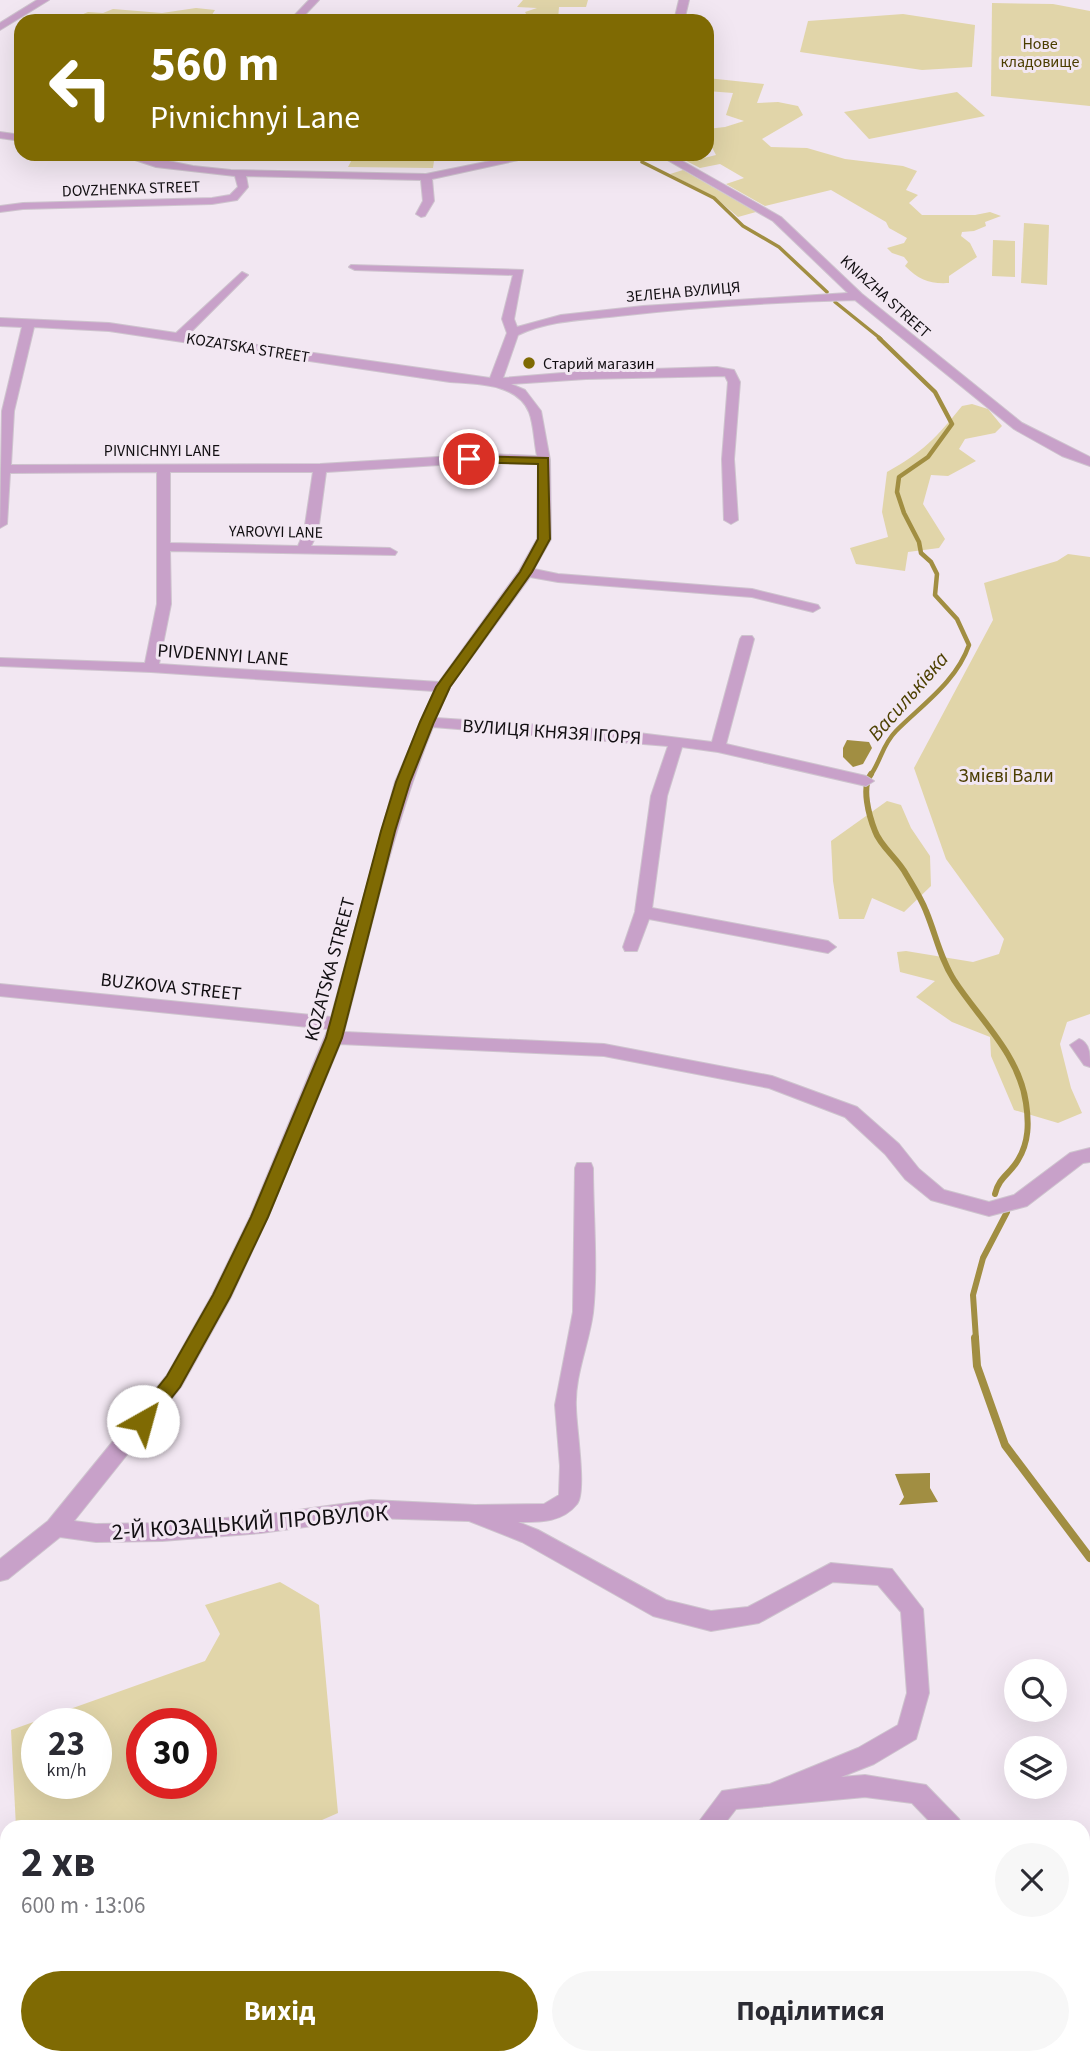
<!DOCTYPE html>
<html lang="uk">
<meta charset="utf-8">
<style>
:root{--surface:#fff;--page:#f7f7f7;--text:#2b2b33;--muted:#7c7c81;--accent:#7f6a03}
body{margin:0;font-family:"Source Sans 3",sans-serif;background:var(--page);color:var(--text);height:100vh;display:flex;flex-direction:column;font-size:26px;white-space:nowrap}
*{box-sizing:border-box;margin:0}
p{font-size:23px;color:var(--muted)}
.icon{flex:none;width:38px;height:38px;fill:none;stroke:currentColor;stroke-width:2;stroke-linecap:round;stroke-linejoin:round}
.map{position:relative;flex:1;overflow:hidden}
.drawer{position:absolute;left:0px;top:1820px;width:1090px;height:245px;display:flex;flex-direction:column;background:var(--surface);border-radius:21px 21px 0 0;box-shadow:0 7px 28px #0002}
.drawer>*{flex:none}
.top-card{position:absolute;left:14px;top:14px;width:700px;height:147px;border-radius:21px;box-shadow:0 7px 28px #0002;background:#7f6a03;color:#fff;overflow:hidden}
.tools{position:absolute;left:1004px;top:1659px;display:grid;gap:14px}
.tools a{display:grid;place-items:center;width:63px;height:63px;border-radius:50%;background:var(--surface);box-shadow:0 7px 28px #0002;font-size:35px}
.speed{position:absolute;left:21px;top:1708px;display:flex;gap:14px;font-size:35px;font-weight:700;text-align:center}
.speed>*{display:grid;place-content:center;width:91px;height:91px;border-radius:50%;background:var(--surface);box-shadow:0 7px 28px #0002;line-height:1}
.speed small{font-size:18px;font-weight:400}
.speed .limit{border:10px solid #d22;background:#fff;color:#111}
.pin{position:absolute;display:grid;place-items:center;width:60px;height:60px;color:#fff;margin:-30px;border:4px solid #fff;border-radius:50%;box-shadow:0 2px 7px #0007}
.me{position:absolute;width:77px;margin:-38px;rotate:38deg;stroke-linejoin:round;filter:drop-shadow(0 0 5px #0008)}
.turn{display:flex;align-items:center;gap:24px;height:147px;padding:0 21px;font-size:32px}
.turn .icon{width:91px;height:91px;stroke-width:2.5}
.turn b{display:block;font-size:49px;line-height:60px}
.round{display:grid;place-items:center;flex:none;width:74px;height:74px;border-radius:37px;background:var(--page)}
.overview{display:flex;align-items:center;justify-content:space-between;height:119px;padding:0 21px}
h1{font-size:42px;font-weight:700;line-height:52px}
.action{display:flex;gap:14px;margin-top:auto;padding:14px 21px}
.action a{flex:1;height:80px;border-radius:42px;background:var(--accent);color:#fff;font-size:28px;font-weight:700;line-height:80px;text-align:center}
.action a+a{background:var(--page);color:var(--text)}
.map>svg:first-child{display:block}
</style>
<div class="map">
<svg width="1090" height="2065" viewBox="0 0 1090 2065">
<rect width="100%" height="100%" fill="#f2e7f2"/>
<g fill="#e1d5a9" fill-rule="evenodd">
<path d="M 523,0 L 588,0 L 586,7 L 559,7 L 558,20 L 594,21 L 530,21 L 525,12 L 537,8 L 517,7 Z"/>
<path d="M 992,3 L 1053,4 L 1090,11 L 1090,106 L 991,96 Z"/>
<path d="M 196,8 L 215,10 L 208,21 L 67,21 L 88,12 L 103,13 L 113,9 L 162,13 Z"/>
<path d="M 903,14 L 975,25 L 972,67 L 922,70 L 800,52 L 808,21 Z"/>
<path d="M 707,78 L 764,84 L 757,103 L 778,102 L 798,106 L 803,115 L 762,139 L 771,147 L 807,148 L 845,159 L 903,166 L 917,171 L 906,190 L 918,195 L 909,203 L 922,215 L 975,215 L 990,212 L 1001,216 L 985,222 L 986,226 L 974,231 L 962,232 L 961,236 L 970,243 L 977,257 L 949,276 L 949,283 C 929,284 919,280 905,266 L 908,262 L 904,257 L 892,253 L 887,248 L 904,243 L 907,238 L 889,228 L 886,222 L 831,190 L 765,206 L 726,184 L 744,178 L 720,164 L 700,168 L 673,154 L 685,154 L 696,160 L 716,155 L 707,138 L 707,129 L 725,127 L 744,121 L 726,115 L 733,93 L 707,91 Z"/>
<path d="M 957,92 L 985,116 L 869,139 L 844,112 Z"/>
<path d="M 355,154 L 435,154 L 433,168 L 348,167 Z"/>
<path d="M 683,170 L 756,212 L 738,217 L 716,198 L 670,174 Z"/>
<path d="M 1024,223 L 1049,225 L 1047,285 L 1021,283 Z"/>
<path d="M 993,240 L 1015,241 L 1015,277 L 992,276 Z"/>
<path d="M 972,404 L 988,409 L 1002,426 L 995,433 L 965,439 L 959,449 L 976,461 L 948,476 L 931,475 L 923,504 L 945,539 L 939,548 L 908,552 L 905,571 L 856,564 L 850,548 L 888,537 L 882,512 L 887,472 C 923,452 936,438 962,406 Z"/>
<path d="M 1068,554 L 1090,557 L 1090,1014 L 1067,1022 L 1060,1044 L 1071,1088 L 1082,1113 L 1058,1123 L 1014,1110 L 991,1056 L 990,1037 L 952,1022 L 916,997 L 935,981 L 900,972 L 897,952 L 906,951 L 973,962 L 999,954 L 1004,939 L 946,859 L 914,768 L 993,620 L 984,583 L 1057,561 Z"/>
<path d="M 887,801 L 901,805 L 911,828 L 930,856 L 931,886 L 904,912 L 872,898 L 864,919 L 839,919 L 833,881 L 831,841 Z"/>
<path d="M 280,1582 L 319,1605 L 338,1813 L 306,1827 L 16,1827 L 11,1730 L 205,1661 L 220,1634 L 205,1605 ZM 37,1724 L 96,1724 L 96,1783 L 37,1783 ZM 142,1724 L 201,1724 L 201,1783 L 142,1783 Z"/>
</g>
<g fill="#a18e42">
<path d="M 847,740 L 869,742 L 872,748 L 863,764 L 853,767 L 843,757 L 843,748 Z"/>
<path d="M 930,1473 L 930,1488 L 938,1502 L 899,1505 L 904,1497 L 895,1474 Z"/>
</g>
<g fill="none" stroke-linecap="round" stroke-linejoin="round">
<g stroke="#a18e42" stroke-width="3.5">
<path d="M 642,162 L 714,198 L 743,226 L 779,247 L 827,292"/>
<path d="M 835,302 L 881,339"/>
</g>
<path stroke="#a18e42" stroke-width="4.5" d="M 870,776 C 881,761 882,745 896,731 C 923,704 956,682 969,645 L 957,619 L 935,595 L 937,574 L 931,562 L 921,553 L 919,542 L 904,513 L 897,492 L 899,477 L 928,457 L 952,424 L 935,392 L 879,338"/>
<g stroke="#a18e42" stroke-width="6">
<path d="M 871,774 C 861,787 869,816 875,831 C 880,846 898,859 906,874 C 913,886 921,898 926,911 C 936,935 940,958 954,980 C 980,1020 1019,1054 1026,1103 C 1029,1123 1029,1142 1018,1160 C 1010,1174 999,1177 995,1194"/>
<path d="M 976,1339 L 973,1295 L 983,1258 L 1007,1212"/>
</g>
<path stroke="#a18e42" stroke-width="8" d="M 975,1338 L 977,1366 L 1005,1445 L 1090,1558"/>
<g stroke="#cec4ce" stroke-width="2">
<g id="street">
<path d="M 37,0 L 49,0 L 0,30 L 0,23 Z"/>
<path d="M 309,0 L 319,0 L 299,21 L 289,21 Z"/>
<path d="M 679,0 L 689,0 L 684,21 L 674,21 Z"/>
<path d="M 0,132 L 21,135 L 21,141 L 0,138 Z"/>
<path d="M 117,154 L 134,154 L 193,166 L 231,170 L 426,174 L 525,154 L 546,154 L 432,179 L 434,201 L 425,216 L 421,217 L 416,214 L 423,201 L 421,180 L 246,176 L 248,187 L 237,200 L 212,204 L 23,209 L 0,212 L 0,206 L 23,203 L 212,198 L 230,195 L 238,187 L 235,176 L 156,167 Z"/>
<path d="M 657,154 L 670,154 L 781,217 L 862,294 L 1022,423 L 1090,457 L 1090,466 L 1062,456 L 1014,429 L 855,300 C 776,302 697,307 618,316 C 584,320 550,320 518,335 L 503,378 L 586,371 L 717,367 L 734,370 L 740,382 L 734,459 L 738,520 L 731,524 L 724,520 L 722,459 L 728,382 L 725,376 L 586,379 L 511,384 L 525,390 L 541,411 L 550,460 L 551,539 L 534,569 L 558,574 L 752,589 L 818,605 L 820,608 L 813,612 L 752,597 L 558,582 L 530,577 L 450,687 L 436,718 L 614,730 L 712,742 L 740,639 L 742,636 L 752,636 L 754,639 L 726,744 L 866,776 L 874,781 L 866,786 L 718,752 L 682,747 L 667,796 L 652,908 L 828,941 L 836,947 L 828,953 L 649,919 L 637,951 L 625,951 L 623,947 L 635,912 L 651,796 L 668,746 L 433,727 C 393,826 371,929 344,1032 L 604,1044 L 772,1076 L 857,1107 L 899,1144 L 919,1169 L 944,1190 L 989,1202 L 1014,1195 L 1070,1153 L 1090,1148 L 1090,1162 L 1083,1163 L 1027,1206 L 989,1216 L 931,1200 L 905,1179 L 885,1154 L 845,1117 L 769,1088 L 604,1056 L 340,1044 L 268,1217 L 231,1297 L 181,1387 L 74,1521 L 96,1524 L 162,1523 L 261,1515 L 371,1500 L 475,1505 L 544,1504 L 559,1495 L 560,1466 L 555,1405 L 573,1312 L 575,1168 L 577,1163 L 591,1163 L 593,1168 C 593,1213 598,1269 593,1313 C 589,1344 574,1377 576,1408 C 576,1426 587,1492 577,1504 C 562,1523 539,1522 518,1522 L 538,1530 L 666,1600 L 711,1611 L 748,1607 L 831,1563 L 892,1569 L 923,1609 L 929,1693 L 916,1739 L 874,1764 L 841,1777 L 865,1775 L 926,1785 L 959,1819 L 963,1827 L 935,1827 L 912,1803 L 865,1797 L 736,1809 L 722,1827 L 695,1827 L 722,1791 L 770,1784 L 858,1748 L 898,1725 L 907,1693 L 901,1612 L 878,1585 L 833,1582 L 759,1623 L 711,1631 L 653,1616 L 522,1542 L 469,1521 L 371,1518 L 261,1533 L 162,1541 L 96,1542 L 60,1537 L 8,1579 L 0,1581 L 0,1559 L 48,1521 L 167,1375 L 212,1295 L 250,1217 L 328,1029 L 0,996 L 0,984 L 331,1017 L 395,782 L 434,691 L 151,672 L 0,666 L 0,658 L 145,663 L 157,604 L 157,472 L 10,473 L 7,524 L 0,528 L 2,411 L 22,327 L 0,326 L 0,318 L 109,323 L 176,333 L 242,272 L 248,275 L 188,335 L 490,378 L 507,333 L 502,319 L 513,275 L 355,270 L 349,267 L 351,265 L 523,270 L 514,319 L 517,327 L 561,315 L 643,306 L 848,293 L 773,221 ZM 34,327 L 109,331 L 450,382 C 476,384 517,383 529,412 C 534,425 534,442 537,456 L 488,454 L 320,464 L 11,465 L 14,411 ZM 488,462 L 538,464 L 537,539 L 519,571 L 439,682 L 159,664 L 171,604 L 170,551 L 395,555 L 397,552 L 390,548 L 311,546 L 318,532 L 326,472 ZM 170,472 L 313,472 L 304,532 L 298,546 L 170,543 Z"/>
<path d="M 1079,1039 C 1090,1043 1090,1055 1090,1067 L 1084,1065 L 1070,1045 Z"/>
<path d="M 0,1965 L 7,1967 L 7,1997 L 0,1995 Z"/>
<path d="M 1083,1983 L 1090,1985 L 1090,2024 L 1083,2021 Z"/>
<path d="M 62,2058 L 92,2058 L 95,2065 L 65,2065 Z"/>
<path d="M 479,2058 L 541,2058 L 538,2065 L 476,2065 Z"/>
<rect x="782" y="2058" width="26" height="7"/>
</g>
</g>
<use href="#street" fill="#c8a1c9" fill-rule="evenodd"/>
</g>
<path fill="#7f6a03" stroke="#534502" stroke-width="2" d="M 469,456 L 548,458 L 550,539 L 532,572 L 450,687 L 434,722 L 410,782 L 395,831 L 342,1038 L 268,1217 L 230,1297 L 180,1387 L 149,1426 L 143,1428 L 136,1426 L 133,1421 L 136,1415 L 167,1376 L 213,1295 L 251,1217 L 326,1038 L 381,831 L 396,782 L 420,722 L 436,687 L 520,572 L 538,539 L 538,464 L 464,462 L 463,459 Z"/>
<circle fill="#7f6a03" stroke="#f2e7f2" stroke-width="2.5" cx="529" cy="363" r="7"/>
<g text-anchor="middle" stroke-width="6" stroke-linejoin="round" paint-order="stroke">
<g font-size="16" fill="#4b3d00" stroke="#f2e7f2">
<text x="1040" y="49">Нове<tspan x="1040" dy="18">кладовище</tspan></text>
</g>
<g font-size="16" fill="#120f12" stroke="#f2e7f2">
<text transform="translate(131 188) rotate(-2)" y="6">DOVZHENKA STREET</text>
<text transform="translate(683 291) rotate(-5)" y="6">ЗЕЛЕНА ВУЛИЦЯ</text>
<text transform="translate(886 296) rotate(42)" y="6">KNIAZHA STREET</text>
<text transform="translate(248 347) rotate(9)" y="6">KOZATSKA STREET</text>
<text x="162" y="456">PIVNICHNYI LANE</text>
<text transform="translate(276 531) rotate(1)" y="6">YAROVYI LANE</text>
</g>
<g font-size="16" fill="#120f12" stroke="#f2e7f2" text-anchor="start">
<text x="543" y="369">Старий магазин</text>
</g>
<g font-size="19" fill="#120f12" stroke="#f2e7f2">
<text transform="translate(223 654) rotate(4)" y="7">PIVDENNYI LANE</text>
<text transform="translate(552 731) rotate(4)" y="7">ВУЛИЦЯ КНЯЗЯ ІГОРЯ</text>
<text transform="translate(329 969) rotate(-75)" y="7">KOZATSKA STREET</text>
<text transform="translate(171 986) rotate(6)" y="7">BUZKOVA STREET</text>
</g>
<g font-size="19" fill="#4b3d00" stroke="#f2e7f2">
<text x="1006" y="782">Змієві Вали</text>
</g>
<g font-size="21" font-style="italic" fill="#4d4000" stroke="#f2e7f2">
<text transform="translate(908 696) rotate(-49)" y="7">Васильківка</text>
</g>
<g font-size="23" fill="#120f12" stroke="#f2e7f2">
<text transform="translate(250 1522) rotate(-4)" y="8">2-Й КОЗАЦЬКИЙ ПРОВУЛОК</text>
</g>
</g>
</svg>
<div class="tools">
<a><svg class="icon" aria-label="search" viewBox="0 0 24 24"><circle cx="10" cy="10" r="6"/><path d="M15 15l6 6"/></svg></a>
<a><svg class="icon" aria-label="layers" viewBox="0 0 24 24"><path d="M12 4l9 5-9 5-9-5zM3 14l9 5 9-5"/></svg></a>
</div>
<div class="speed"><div>23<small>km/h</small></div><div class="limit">30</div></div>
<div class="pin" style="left:469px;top:459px;background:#d93025"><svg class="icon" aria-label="arrive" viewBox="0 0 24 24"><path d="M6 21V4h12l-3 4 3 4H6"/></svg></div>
<svg class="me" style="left:143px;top:1421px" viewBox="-20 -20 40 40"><circle r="19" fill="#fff"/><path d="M0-13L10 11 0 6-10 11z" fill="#7f6a03"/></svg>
<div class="top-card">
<div class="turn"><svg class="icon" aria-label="left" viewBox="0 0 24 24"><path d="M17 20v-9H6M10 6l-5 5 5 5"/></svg><div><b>560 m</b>Pivnichnyi Lane</div></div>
</div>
<section class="drawer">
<div class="overview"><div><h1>2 хв</h1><p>600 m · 13:06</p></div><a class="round"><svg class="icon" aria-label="close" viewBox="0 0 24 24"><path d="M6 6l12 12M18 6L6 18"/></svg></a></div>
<div class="action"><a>Вихід</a><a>Поділитися</a></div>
</section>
</div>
